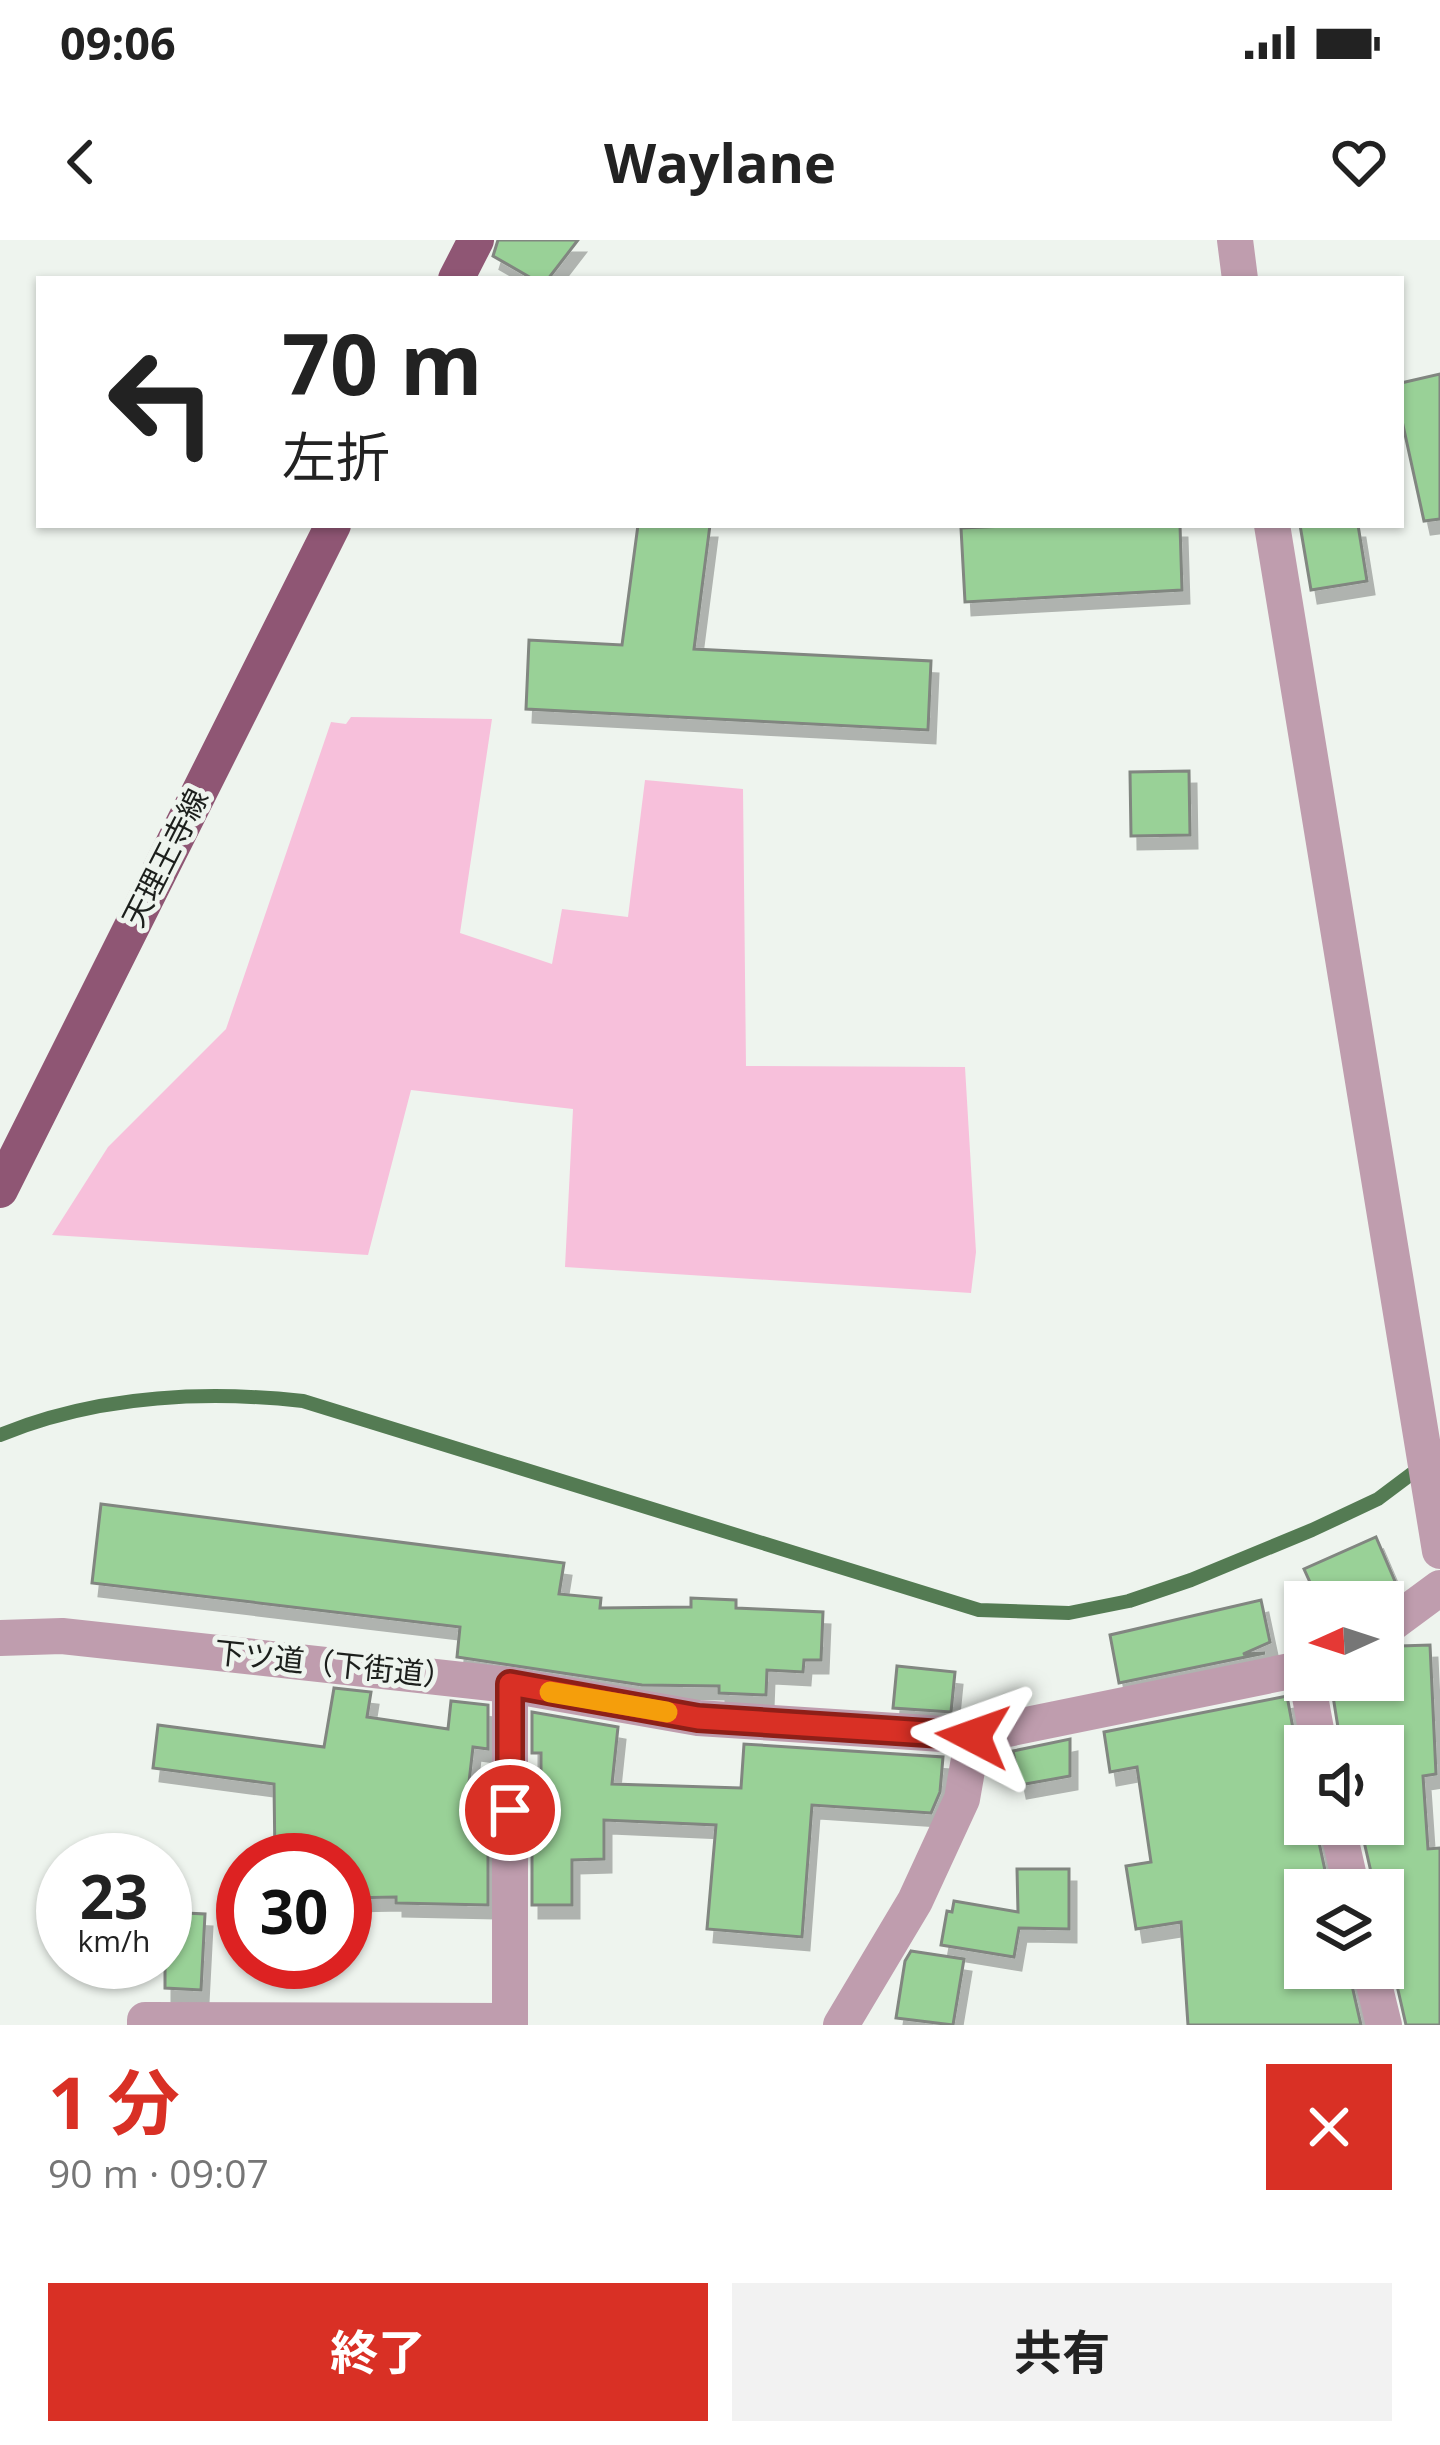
<!DOCTYPE html>
<html lang="ja">
<meta charset="utf-8">
<style>
:root{--surface:#fff;--page:#f2f2f2;--text:#222;--muted:#767676;--accent:#d93025}
body{margin:0;font-family:"Open Sans","Noto Sans JP",sans-serif;background:var(--page);color:var(--text);height:100vh;display:flex;flex-direction:column;font-size:45px;white-space:nowrap}
*{box-sizing:border-box;margin:0}
p{font-size:39px;color:var(--muted)}
.icon{flex:none;width:66px;height:66px;fill:none;stroke:currentColor;stroke-width:2;stroke-linecap:round;stroke-linejoin:round}
.map{position:relative;height:1785px;overflow:hidden}
.drawer{display:flex;flex-direction:column;background:var(--surface);flex:1}
.drawer>*{flex:none}
.guide{position:absolute;left:36px;top:36px;width:1368px;height:252px;border-radius:0px;box-shadow:0 3px 9px #0004;background:#fff;color:var(--text);overflow:hidden}
.needle{width:78px;rotate:267deg}
.controls{position:absolute;left:1284px;top:1341px;display:grid;gap:24px}
.controls a{display:grid;place-items:center;width:120px;height:120px;border-radius:0px;background:var(--surface);box-shadow:0 3px 9px #0004;font-size:60px}
.speed{position:absolute;left:36px;top:1593px;display:flex;gap:24px;font-size:60px;font-weight:700;text-align:center}
.speed>*{display:grid;place-content:center;width:156px;height:156px;border-radius:50%;background:var(--surface);box-shadow:0 3px 9px #0004;line-height:1}
.speed small{font-size:30px;font-weight:400}
.speed .limit{border:18px solid #d22;background:#fff;color:#111}
.pin{position:absolute;display:grid;place-items:center;width:102px;height:102px;color:#fff;margin:-51px;border:6px solid #fff;border-radius:50%;box-shadow:0 3px 12px #0007}
.me{position:absolute;width:132px;margin:-66px;rotate:274deg;stroke-linejoin:round;filter:drop-shadow(0 0 9px #0008)}
.turn{display:flex;align-items:center;gap:42px;height:252px;padding:0 48px;font-size:54px}
.turn .icon{width:156px;height:156px;stroke-width:2.5}
.turn b{display:block;font-size:84px;line-height:102px}
.round{display:grid;place-items:center;flex:none;width:126px;height:126px;border-radius:0px;background:var(--page)}
.summary{display:flex;align-items:center;justify-content:space-between;height:204px;padding:0 48px}
h1{font-size:72px;font-weight:700;line-height:90px;color:var(--accent)}
.cta{display:flex;gap:24px;margin-top:auto;padding:24px 48px}
.cta a{flex:1;height:138px;border-radius:0px;background:var(--accent);color:#fff;font-size:48px;font-weight:700;line-height:138px;text-align:center}
.cta a+a{background:var(--page);color:var(--text)}
.status{display:flex;justify-content:space-between;align-items:center;height:84px;padding:0 60px;background:var(--surface);direction:ltr}
.status svg{height:33px;fill:currentColor}
header{display:flex;justify-content:space-between;align-items:center;height:156px;padding:0 48px;background:var(--surface);font-size:54px;font-weight:700}
.map>svg:first-child{display:block}
</style>
<div class="status"><b>09:06</b><svg viewBox="0 0 49 12"><path d="M0 12V9h3v3zM5 12V6h3v6zM10 12V3h3v9zM15 12V0h3v12zM26 1h20v11H26zM47 4h2v5h-2z"/></svg></div>
<header><svg class="icon" aria-label="back" viewBox="0 0 24 24"><path d="M15 5l-7 7 7 7"/></svg>Waylane<svg class="icon" aria-label="heart" viewBox="0 0 24 24"><path d="M12 20l-8-8c-3-5 5-10 8-4 3-6 11-1 8 4z"/></svg></header>
<div class="map">
<svg width="1440" height="1785" viewBox="0 0 1440 1785">
<defs>
<filter id="shadow"><feDropShadow dx="7" dy="13" stdDeviation="0" flood-color="#0004"/></filter>
</defs>
<rect width="100%" height="100%" fill="#eef4ee"/>
<path fill="#f7c0db" d="M 351,477 L 492,479 L 460,693 L 552,724 L 562,669 L 628,677 L 645,540 L 743,549 L 746,826 L 965,827 L 976,1012 L 971,1053 L 565,1027 L 573,869 L 411,850 L 368,1015 L 52,995 L 108,907 L 226,789 L 331,482 L 346,484 Z"/>
<g fill="none" stroke-linecap="round" stroke-linejoin="round">
<path stroke="#547b53" stroke-width="14" d="M 0,1195 C 96,1156 201,1150 303,1161 L 979,1370 L 1069,1373 L 1129,1361 L 1191,1340 L 1312,1290 L 1378,1259 L 1422,1226"/>
</g>
<g fill="#99d197" stroke="#818680" stroke-width="3" filter="url(#shadow)">
<path d="M 498,0 L 578,0 L 548,39 L 533,39 L 493,16 Z"/>
<path d="M 1440,134 L 1440,279 L 1424,281 L 1401,176 L 1401,143 Z"/>
<path d="M 638,285 L 710,285 L 694,409 L 931,421 L 928,490 L 526,469 L 529,400 L 622,405 Z"/>
<path d="M 1028,285 L 1180,285 L 1182,350 L 965,362 L 961,288 Z"/>
<path d="M 1300,285 L 1358,285 L 1367,341 L 1311,350 Z"/>
<path d="M 1189,531 L 1190,595 L 1131,596 L 1130,532 Z"/>
<path d="M 101,1264 L 564,1323 L 559,1354 L 601,1358 L 600,1368 L 691,1367 L 691,1358 L 736,1360 L 736,1368 L 823,1372 L 821,1420 L 804,1420 L 803,1432 L 767,1430 L 766,1455 L 719,1453 L 719,1446 L 642,1445 L 457,1417 L 460,1387 L 92,1343 Z"/>
<path d="M 1376,1297 L 1397,1346 L 1361,1362 L 1319,1362 L 1304,1329 Z"/>
<path d="M 1261,1360 L 1270,1402 L 1243,1414 L 1265,1413 L 1119,1443 L 1110,1395 Z"/>
<path d="M 1430,1405 L 1436,1534 L 1423,1536 L 1428,1609 L 1440,1608 L 1440,1785 L 1406,1785 L 1393,1728 L 1397,1728 L 1389,1631 L 1371,1632 L 1360,1584 L 1383,1584 L 1383,1506 L 1341,1506 L 1332,1450 L 1350,1448 L 1350,1440 L 1383,1440 L 1383,1412 L 1399,1406 Z"/>
<path d="M 897,1426 L 955,1432 L 951,1472 L 893,1468 Z"/>
<path d="M 334,1448 L 371,1452 L 367,1477 L 448,1489 L 451,1461 L 488,1465 L 488,1509 L 473,1507 L 464,1586 L 488,1587 L 488,1665 L 396,1663 L 396,1657 L 345,1658 L 345,1620 L 275,1620 L 274,1544 L 153,1528 L 158,1485 L 324,1507 Z"/>
<path d="M 1287,1456 L 1297,1510 L 1305,1523 L 1305,1584 L 1315,1584 L 1326,1635 L 1305,1637 L 1305,1728 L 1348,1728 L 1361,1785 L 1188,1785 L 1181,1682 L 1136,1689 L 1126,1626 L 1151,1622 L 1137,1527 L 1110,1532 L 1104,1492 Z"/>
<path d="M 532,1472 L 618,1487 L 612,1544 L 741,1548 L 744,1504 L 943,1517 L 940,1552 L 931,1573 L 812,1565 L 802,1697 L 707,1689 L 716,1585 L 604,1580 L 604,1619 L 572,1620 L 572,1665 L 532,1665 L 532,1589 L 541,1589 L 541,1513 L 532,1513 Z"/>
<path d="M 1070,1499 L 1070,1536 L 1020,1545 L 1013,1511 Z"/>
<path d="M 1017,1629 L 1069,1629 L 1069,1689 L 1019,1688 L 1014,1717 L 941,1705 L 947,1671 L 952,1672 L 954,1661 L 1018,1672 Z"/>
<path d="M 165,1672 L 205,1674 L 201,1750 L 165,1748 Z"/>
<path d="M 911,1711 L 964,1719 L 953,1785 L 896,1778 L 905,1721 Z"/>
</g>
<g fill="none" stroke-linecap="round" stroke-linejoin="round">
<g stroke="#bf9dae" stroke-width="36">
<path d="M 1235,0 L 1240,39"/>
<path d="M 1272,285 L 1440,1311"/>
<path d="M 1383,1390 L 1440,1348"/>
<path d="M 0,1398 L 62,1396 L 510,1445 L 698,1478 L 973,1496 L 1305,1428"/>
<path d="M 1307,1440 L 1319,1506"/>
<path d="M 1337,1584 L 1352,1650"/>
<path d="M 1370,1728 L 1384,1785"/>
<path d="M 145,1785 L 145,1780 L 510,1781"/>
<path d="M 510,1785 L 510,1445"/>
<path d="M 841,1785 L 915,1661 L 962,1559 L 973,1496"/>
</g>
<g stroke="#8f5674" stroke-width="36">
<path d="M 456,39 L 476,0"/>
<path d="M 0,950 L 333,285"/>
</g>
</g>
<g fill="none" stroke-linecap="round" stroke-linejoin="round">
<g stroke="#8d1f18" stroke-width="30">
<path id="route" d="M 510,1570 L 510,1444 L 698,1478 L 973,1496"/>
</g>
<use href="#route" stroke="#d93025" stroke-width="21"/>
<path stroke="#f59e0b" stroke-width="21" d="M 550,1452 L 667,1472"/>
</g>
<g text-anchor="middle" stroke-width="10" stroke-linejoin="round" paint-order="stroke">
<g font-size="30" fill="#1c1f1c" stroke="#eef4ee">
<text transform="translate(166 618) rotate(-63)" y="10">天理王寺線</text>
<text transform="translate(334 1425) rotate(6)" y="10">下ツ道（下街道）</text>
</g>
</g>
</svg>
<div class="controls">
<a><svg class="needle" viewBox="-14 -14 28 28"><path d="M0-13l5 13h-10z" fill="#e53935"/><path d="M0 13l5-13h-10z" fill="#767676"/></svg></a>
<a><svg class="icon" aria-label="sound" viewBox="0 0 24 24"><path d="M4 9h4l5-4v14l-5-4H4zM17 9q2 3 0 6"/></svg></a>
<a><svg class="icon" aria-label="layers" viewBox="0 0 24 24"><path d="M12 4l9 5-9 5-9-5zM3 14l9 5 9-5"/></svg></a>
</div>
<div class="speed"><div>23<small>km/h</small></div><div class="limit">30</div></div>
<div class="pin" style="left:510px;top:1570px;background:#d93025"><svg class="icon" aria-label="arrive" viewBox="0 0 24 24"><path d="M6 21V4h12l-3 4 3 4H6"/></svg></div>
<svg class="me" style="left:973px;top:1496px" viewBox="-20 -20 40 40"><path d="M0-17L14 15 0 8-14 15z" fill="#d93025" stroke="#fff" stroke-width="4"/></svg>
<div class="guide">
<div class="turn"><svg class="icon" aria-label="left" viewBox="0 0 24 24"><path d="M17 20v-9H6M10 6l-5 5 5 5"/></svg><div><b>70 m</b>左折</div></div>
</div>
</div>
<section class="drawer">
<div class="summary"><div><h1>1 分</h1><p>90 m · 09:07</p></div><a class="round" style="background:#d93025;color:#fff"><svg class="icon" aria-label="close" viewBox="0 0 24 24"><path d="M6 6l12 12M18 6L6 18"/></svg></a></div>
<div class="cta"><a>終了</a><a>共有</a></div>
</section>
